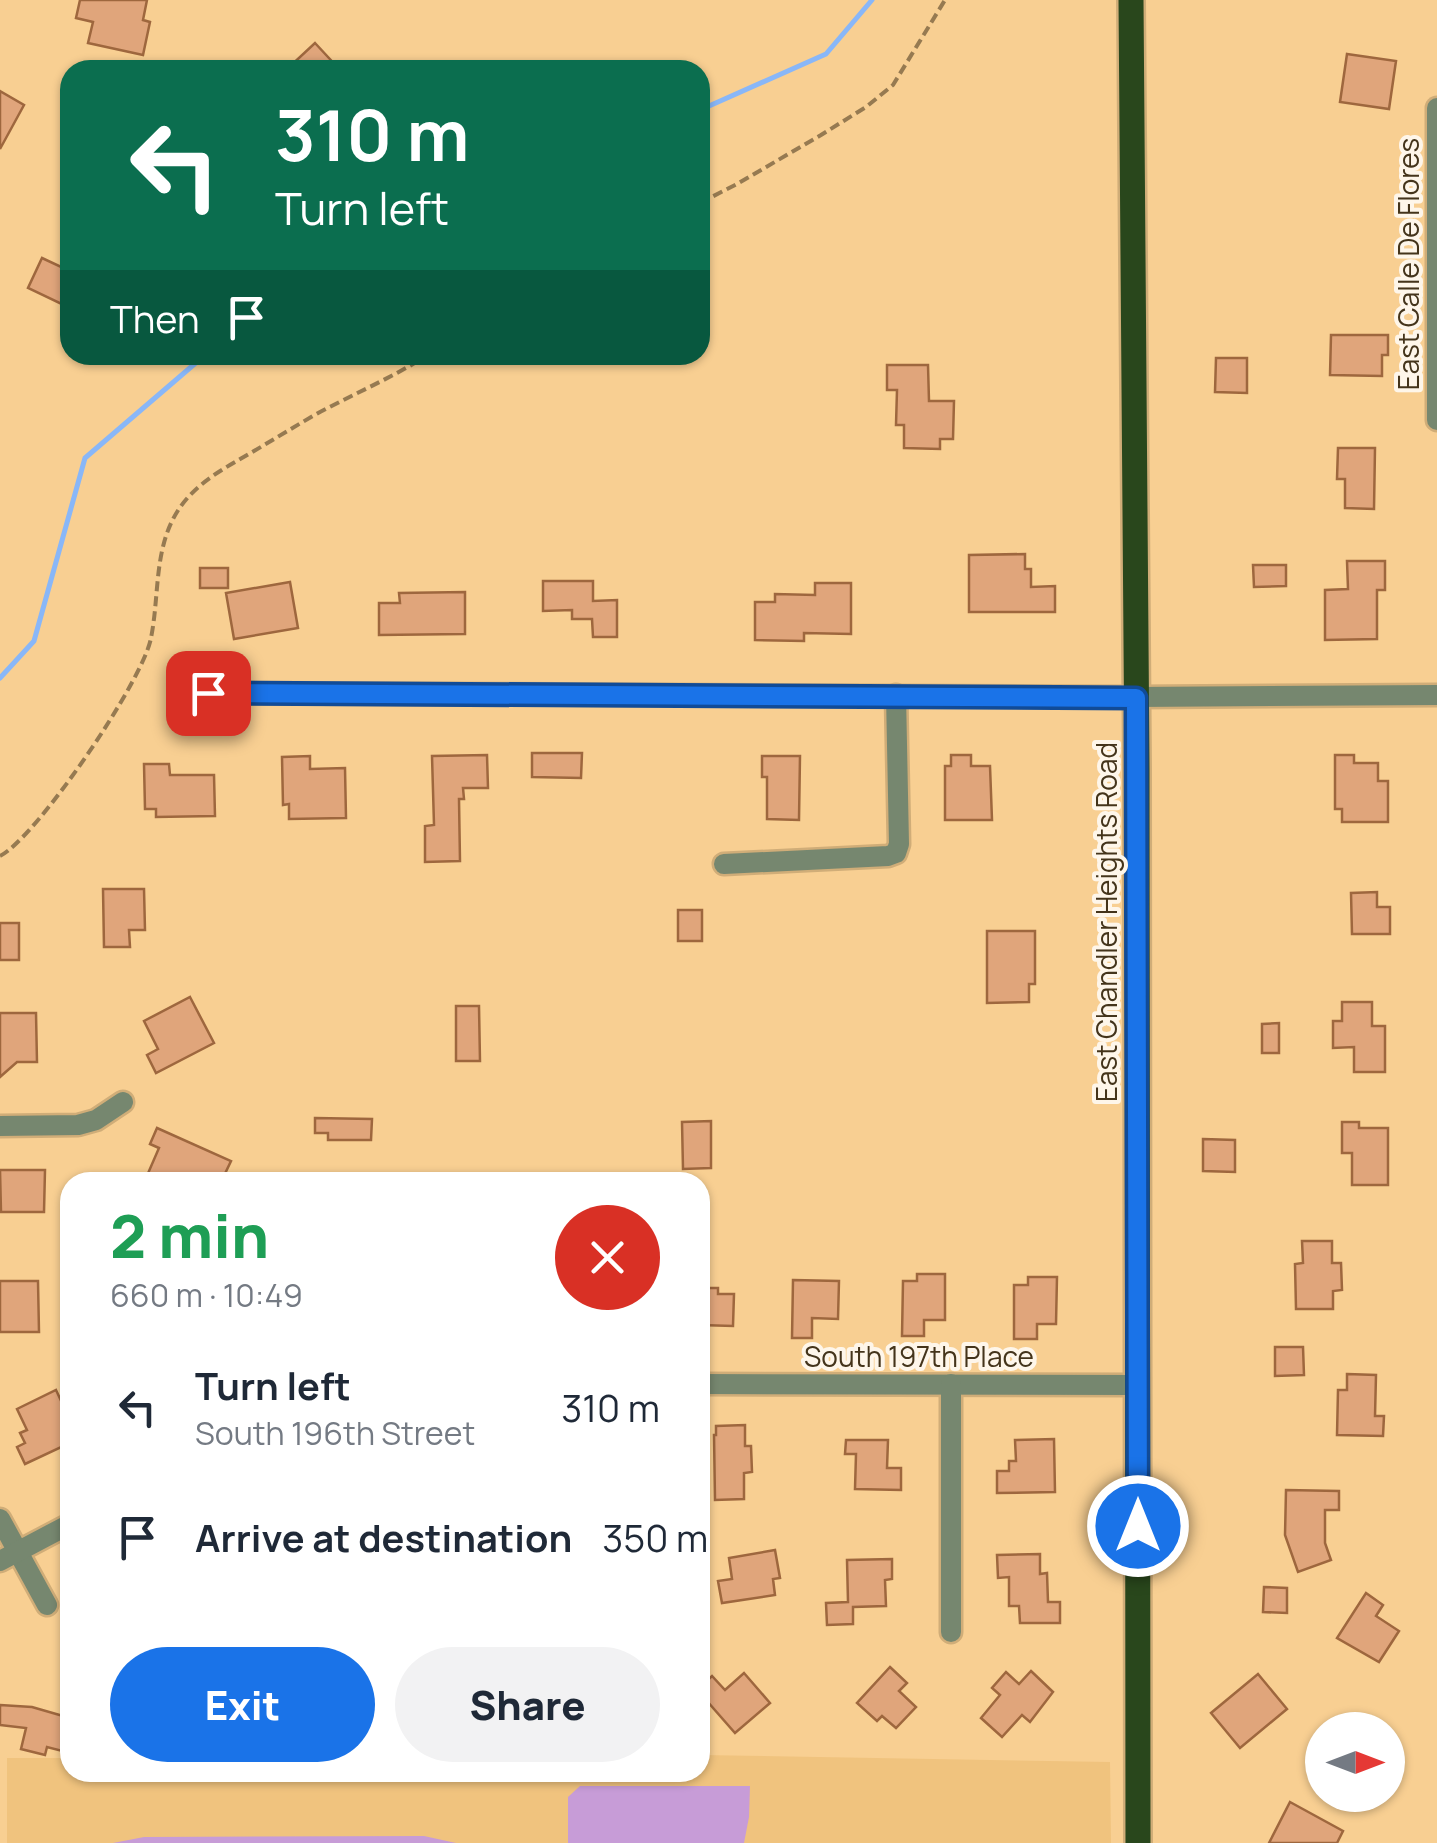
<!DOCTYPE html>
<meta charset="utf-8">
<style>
:root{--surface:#fff;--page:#f2f2f3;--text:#1f2937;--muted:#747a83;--accent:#1a73e8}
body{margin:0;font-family:Manrope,sans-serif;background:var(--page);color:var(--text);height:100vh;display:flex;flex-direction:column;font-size:38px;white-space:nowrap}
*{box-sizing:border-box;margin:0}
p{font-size:32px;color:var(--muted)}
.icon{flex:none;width:55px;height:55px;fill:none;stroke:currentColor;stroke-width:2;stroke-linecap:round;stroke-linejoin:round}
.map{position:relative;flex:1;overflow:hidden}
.sheet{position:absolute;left:60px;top:1172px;width:650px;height:610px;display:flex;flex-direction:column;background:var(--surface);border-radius:30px;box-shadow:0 2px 8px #0004}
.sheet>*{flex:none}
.hud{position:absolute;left:60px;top:60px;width:650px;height:305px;border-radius:30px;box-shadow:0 2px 8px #0004;background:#0b6e4f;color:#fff;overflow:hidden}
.needle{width:65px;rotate:90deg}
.buttons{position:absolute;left:1305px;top:1712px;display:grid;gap:20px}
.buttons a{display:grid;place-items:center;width:100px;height:100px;border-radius:50%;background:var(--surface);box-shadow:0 2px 8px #0004;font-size:50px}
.pin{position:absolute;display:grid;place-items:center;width:85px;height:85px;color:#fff;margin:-42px;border-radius:20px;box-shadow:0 5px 15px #0006}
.me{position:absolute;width:110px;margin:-55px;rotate:0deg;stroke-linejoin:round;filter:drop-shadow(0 0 8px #0008)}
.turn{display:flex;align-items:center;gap:35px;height:210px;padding:0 50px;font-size:45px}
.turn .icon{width:130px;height:130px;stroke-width:2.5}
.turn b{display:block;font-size:70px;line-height:85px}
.then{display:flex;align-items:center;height:95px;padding:0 50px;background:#0003;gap:20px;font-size:38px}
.round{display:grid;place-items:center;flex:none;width:105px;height:105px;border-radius:52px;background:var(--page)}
.head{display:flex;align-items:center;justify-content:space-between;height:170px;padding:0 50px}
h1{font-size:60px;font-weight:800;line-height:75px;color:#1e9e55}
.button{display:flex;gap:20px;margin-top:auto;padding:20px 50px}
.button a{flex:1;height:115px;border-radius:60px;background:var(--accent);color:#fff;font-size:40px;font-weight:800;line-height:115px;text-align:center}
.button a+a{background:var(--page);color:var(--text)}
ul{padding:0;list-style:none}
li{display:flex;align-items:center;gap:30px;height:130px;padding:0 50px}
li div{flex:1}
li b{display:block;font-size:38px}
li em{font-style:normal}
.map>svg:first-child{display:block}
</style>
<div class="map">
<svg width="1437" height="1843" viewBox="0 0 1437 1843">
<rect width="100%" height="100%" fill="#f8cf92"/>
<path fill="#f0c37e" d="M 700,1755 L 1110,1762 L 1111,1843 L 7,1843 L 7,1758 L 70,1758 L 70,1772 L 700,1772 Z"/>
<g fill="#c79cd7">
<path d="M 580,1786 L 750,1786 L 749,1817 L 744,1843 L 568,1843 L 568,1797 Z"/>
<path d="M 424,1836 L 456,1843 L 113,1843 L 144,1837 Z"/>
</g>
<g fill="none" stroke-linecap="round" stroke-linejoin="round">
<g stroke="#89b7f8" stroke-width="5">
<path d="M 700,110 L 826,54 L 872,0"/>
<path d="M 0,678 L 34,641 L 85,458 L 205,355"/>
</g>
</g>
<g fill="#e0a57b" stroke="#9e673e" stroke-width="2.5">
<path d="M 80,0 L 147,0 L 143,20 L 150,22 L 143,55 L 88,43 L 93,22 L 76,18 Z"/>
<path d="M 315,43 L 340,70 L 286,70 Z"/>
<path d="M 1347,54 L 1396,61 L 1389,109 L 1340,102 Z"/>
<path d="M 0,91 L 24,105 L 0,149 Z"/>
<path d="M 42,258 L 70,271 L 70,308 L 28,288 Z"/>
<path d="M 1331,335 L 1388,335 L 1388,355 L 1382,355 L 1382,376 L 1330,375 Z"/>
<path d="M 1216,358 L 1247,358 L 1247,393 L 1215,392 Z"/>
<path d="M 887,365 L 928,365 L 929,401 L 954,401 L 953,439 L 940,439 L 940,449 L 904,448 L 904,425 L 896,425 L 897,390 L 887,390 Z"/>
<path d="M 1338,448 L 1375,448 L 1374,509 L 1345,508 L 1345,479 L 1337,479 Z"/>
<path d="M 1025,554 L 1025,569 L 1031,569 L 1031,587 L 1055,586 L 1055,612 L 969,612 L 969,555 Z"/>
<path d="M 1347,561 L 1385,561 L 1385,590 L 1377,590 L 1377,639 L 1325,640 L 1325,590 L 1348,589 Z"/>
<path d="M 1253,565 L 1286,565 L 1286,586 L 1254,587 Z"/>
<rect x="200" y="568" width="28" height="20"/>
<path d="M 543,581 L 593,581 L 593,601 L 617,600 L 617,637 L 593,637 L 592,619 L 572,619 L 572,610 L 543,611 Z"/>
<path d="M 290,582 L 298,628 L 234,639 L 226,593 Z"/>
<path d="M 815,583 L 851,583 L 851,634 L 804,633 L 804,641 L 755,640 L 755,602 L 775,602 L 775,594 L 815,595 Z"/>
<path d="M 465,592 L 465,634 L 379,635 L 379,603 L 400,603 L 399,593 Z"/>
<path d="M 532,753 L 582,753 L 581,778 L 532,777 Z"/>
<path d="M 487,755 L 488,788 L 463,788 L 464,799 L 459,799 L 460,861 L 425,862 L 425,826 L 434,825 L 432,756 Z"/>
<path d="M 951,755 L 971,755 L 971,766 L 990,766 L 992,820 L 945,820 L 945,766 L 951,766 Z"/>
<path d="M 1335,755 L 1354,755 L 1354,763 L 1378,763 L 1378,781 L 1388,781 L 1388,822 L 1342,822 L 1342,809 L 1335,809 Z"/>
<path d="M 310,756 L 310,769 L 345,768 L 346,818 L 289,819 L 289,804 L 283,805 L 282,757 Z"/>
<path d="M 762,756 L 800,756 L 799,820 L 767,819 L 767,777 L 762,777 Z"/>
<path d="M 144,764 L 169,764 L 170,775 L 214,775 L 215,816 L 156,817 L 156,809 L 145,809 Z"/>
<path d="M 103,889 L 144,889 L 145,930 L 129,930 L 130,947 L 104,947 Z"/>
<path d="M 1377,892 L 1377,907 L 1390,907 L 1390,934 L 1352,934 L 1351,893 Z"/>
<rect x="678" y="910" width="24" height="31"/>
<rect x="0" y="923" width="19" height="37"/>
<path d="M 987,931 L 1035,931 L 1035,984 L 1029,984 L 1029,1002 L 987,1003 Z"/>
<path d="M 190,997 L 214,1043 L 156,1073 L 147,1055 L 158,1049 L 144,1021 Z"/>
<path d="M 1342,1002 L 1372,1002 L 1372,1026 L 1385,1026 L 1385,1072 L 1354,1072 L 1354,1047 L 1333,1048 L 1333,1021 L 1342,1021 Z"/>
<path d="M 456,1006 L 479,1006 L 480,1061 L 456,1061 Z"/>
<path d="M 0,1013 L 36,1013 L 37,1062 L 17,1062 L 0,1077 Z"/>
<path d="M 1279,1023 L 1279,1053 L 1262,1053 L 1262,1024 Z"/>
<path d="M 315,1118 L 372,1119 L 371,1140 L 328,1140 L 328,1133 L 315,1133 Z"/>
<path d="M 711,1121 L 711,1168 L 683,1169 L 682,1122 Z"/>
<path d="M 1342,1122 L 1359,1122 L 1359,1128 L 1388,1128 L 1388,1185 L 1352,1185 L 1352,1153 L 1342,1153 Z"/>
<path d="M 157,1128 L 231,1161 L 221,1182 L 157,1182 L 146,1178 L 159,1148 L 150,1144 Z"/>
<path d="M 1203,1139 L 1235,1140 L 1235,1172 L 1203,1171 Z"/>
<path d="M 0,1170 L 45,1170 L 44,1212 L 1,1212 Z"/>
<path d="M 1302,1241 L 1332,1241 L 1332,1263 L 1341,1263 L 1342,1290 L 1333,1291 L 1333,1309 L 1296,1309 L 1295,1264 L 1303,1263 Z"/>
<path d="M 917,1274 L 945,1274 L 945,1320 L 924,1320 L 924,1336 L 902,1336 L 903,1281 L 917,1281 Z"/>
<path d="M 1028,1277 L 1057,1277 L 1056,1324 L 1037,1324 L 1037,1339 L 1014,1339 L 1014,1285 L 1028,1285 Z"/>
<path d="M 793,1280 L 839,1281 L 838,1319 L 812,1318 L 812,1338 L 792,1338 Z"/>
<path d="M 0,1281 L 38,1281 L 39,1332 L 0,1332 Z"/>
<path d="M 703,1288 L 718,1288 L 718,1294 L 734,1294 L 733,1326 L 700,1325 L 700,1294 L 703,1294 Z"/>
<path d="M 1275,1347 L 1303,1347 L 1304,1375 L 1275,1376 Z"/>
<path d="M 1347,1374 L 1376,1375 L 1375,1416 L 1384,1416 L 1383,1436 L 1337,1435 L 1338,1390 L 1347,1390 Z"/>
<path d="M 56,1390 L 70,1420 L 70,1443 L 25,1464 L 17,1447 L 25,1443 L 20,1433 L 27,1430 L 17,1409 Z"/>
<path d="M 745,1425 L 745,1446 L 751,1446 L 752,1472 L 744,1473 L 744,1499 L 715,1500 L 714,1435 L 716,1435 L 716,1426 Z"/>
<path d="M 1054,1439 L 1055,1492 L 997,1493 L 997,1471 L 1009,1471 L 1009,1461 L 1016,1461 L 1015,1440 Z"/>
<path d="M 846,1440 L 888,1440 L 887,1468 L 901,1468 L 901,1490 L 855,1489 L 856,1454 L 845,1454 Z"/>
<path d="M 1286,1490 L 1339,1491 L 1339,1510 L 1325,1510 L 1325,1543 L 1331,1560 L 1298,1572 L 1285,1535 Z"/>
<path d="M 775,1550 L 780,1578 L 773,1579 L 775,1595 L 722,1603 L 718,1581 L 732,1579 L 729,1558 Z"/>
<path d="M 1040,1554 L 1040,1574 L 1047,1573 L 1048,1602 L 1060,1602 L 1060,1623 L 1020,1623 L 1019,1606 L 1009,1606 L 1009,1577 L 998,1578 L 997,1555 Z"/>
<path d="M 892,1559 L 892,1579 L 885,1580 L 886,1606 L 853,1607 L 853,1624 L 827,1625 L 826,1603 L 848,1602 L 847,1560 Z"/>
<path d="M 1264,1587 L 1287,1588 L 1287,1613 L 1263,1612 Z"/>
<path d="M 1366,1593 L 1383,1605 L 1376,1616 L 1399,1631 L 1379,1662 L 1337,1638 Z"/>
<path d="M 890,1667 L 907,1683 L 899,1691 L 916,1707 L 896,1728 L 882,1716 L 877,1721 L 857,1703 Z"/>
<path d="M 1031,1671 L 1053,1692 L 1030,1722 L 1022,1715 L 1002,1737 L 981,1718 L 1000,1695 L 992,1688 L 1006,1672 L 1019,1684 Z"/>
<path d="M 744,1673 L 770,1703 L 735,1733 L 700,1693 L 700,1687 L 712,1676 L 725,1690 Z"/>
<path d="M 1258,1674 L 1287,1709 L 1240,1748 L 1211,1713 Z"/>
<path d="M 0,1705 L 32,1707 L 70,1718 L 70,1753 L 47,1747 L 45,1755 L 21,1749 L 26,1728 L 0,1725 Z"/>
<path d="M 1290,1802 L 1343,1831 L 1337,1843 L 1269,1843 Z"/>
</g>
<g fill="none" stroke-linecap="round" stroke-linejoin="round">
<g stroke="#d0ad78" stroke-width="25">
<g id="minor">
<path d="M 1437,108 L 1437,420"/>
<path d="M 208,693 L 1136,697 L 1437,695"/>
<path d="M 724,864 L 888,856 L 896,853 L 899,844 L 896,695"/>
<path d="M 0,1126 L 78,1125 L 96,1120 L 123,1102"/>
<path d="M 700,1384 L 1137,1385"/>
<path d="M 951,1384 L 951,1632"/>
<path d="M 0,1519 L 47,1605"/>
<path d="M 0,1561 L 70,1524"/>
</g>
</g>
<g stroke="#d0ad78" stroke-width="30">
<path id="major" d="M 1131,0 L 1137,769 L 1138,1843"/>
</g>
<g stroke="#967a51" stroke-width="4" stroke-dasharray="10 5" stroke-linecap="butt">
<path d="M 700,203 L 737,184 L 821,135 L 866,107 L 893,85 L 945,0"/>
<path d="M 0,856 C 37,837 143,681 151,638 C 160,593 153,545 181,506 C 200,480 227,467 254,451 C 276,438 297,425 320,412 C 356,393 393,377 428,355"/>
</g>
<use href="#minor" stroke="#76876f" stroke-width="20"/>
<use href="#major" stroke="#29471c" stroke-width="25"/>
</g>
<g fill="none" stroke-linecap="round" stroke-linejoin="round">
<g stroke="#114b97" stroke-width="25">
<path id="route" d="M 208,693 L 1136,698 L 1138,1526"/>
</g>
<use href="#route" stroke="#1a73e8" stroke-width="18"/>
</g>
<g text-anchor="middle" stroke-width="8" stroke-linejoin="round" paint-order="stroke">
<g font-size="28" fill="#44341b" stroke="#fef6ea">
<text transform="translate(1409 264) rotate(-90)" y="10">East Calle De Flores</text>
<text transform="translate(1107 922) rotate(-90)" y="10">East Chandler Heights Road</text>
<text x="919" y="1367">South 197th Place</text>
</g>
</g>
</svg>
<div class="buttons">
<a><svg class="needle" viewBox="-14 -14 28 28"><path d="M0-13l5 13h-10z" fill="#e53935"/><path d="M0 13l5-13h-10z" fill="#747a83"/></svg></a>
</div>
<div class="pin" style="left:208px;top:693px;background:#d93025"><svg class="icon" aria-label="arrive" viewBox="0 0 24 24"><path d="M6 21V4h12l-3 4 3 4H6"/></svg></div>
<svg class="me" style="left:1138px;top:1526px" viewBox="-20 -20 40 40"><circle r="17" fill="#1a73e8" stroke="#fff" stroke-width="3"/><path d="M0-11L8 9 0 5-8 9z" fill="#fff"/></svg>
<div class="hud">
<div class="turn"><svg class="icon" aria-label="left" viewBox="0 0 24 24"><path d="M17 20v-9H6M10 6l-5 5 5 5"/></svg><div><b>310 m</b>Turn left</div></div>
<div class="then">Then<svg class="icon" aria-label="arrive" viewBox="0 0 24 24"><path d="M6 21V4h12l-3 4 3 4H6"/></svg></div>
</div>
<section class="sheet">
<div class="head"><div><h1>2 min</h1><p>660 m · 10:49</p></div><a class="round" style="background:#d93025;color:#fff"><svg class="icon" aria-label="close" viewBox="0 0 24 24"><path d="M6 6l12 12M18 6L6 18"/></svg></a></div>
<ul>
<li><svg class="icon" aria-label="left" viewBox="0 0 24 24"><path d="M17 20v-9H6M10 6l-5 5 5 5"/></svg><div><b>Turn left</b><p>South 196th Street</p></div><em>310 m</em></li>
<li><svg class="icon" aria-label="arrive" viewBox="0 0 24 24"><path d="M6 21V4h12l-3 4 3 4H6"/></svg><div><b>Arrive at destination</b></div><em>350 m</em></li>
</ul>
<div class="button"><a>Exit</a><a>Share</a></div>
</section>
</div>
